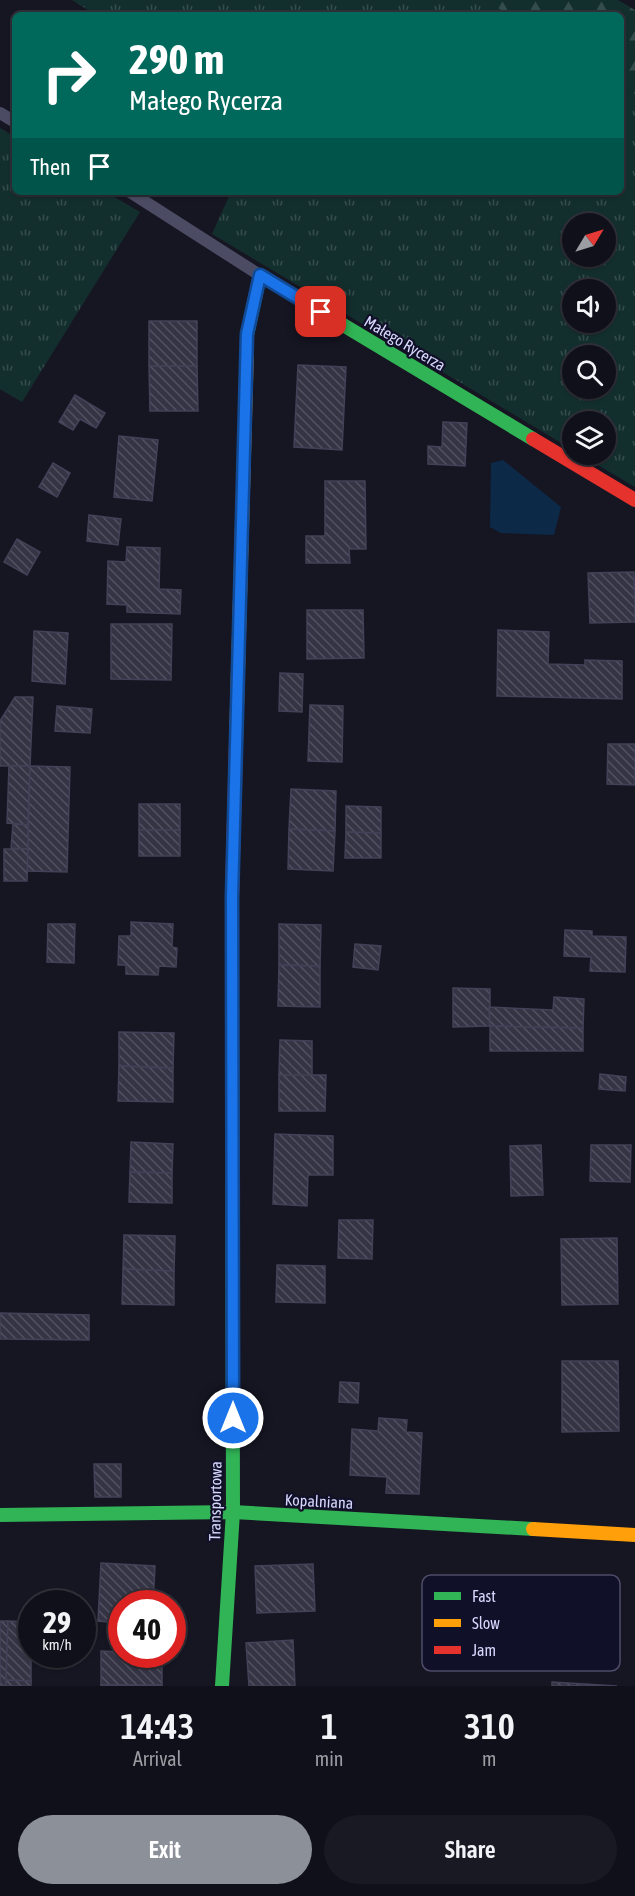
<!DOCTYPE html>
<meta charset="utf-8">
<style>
:root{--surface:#10101a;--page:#191923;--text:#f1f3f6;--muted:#9c9da2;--line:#303039;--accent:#8c9099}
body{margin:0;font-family:"Asap Condensed",sans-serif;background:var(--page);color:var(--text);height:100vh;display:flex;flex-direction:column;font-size:22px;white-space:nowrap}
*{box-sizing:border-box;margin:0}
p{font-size:20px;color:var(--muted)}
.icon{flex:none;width:33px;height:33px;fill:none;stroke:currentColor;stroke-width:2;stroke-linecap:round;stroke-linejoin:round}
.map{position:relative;height:1686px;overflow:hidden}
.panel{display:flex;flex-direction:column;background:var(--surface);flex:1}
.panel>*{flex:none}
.banner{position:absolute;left:12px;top:12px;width:612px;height:183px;border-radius:9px;box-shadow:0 2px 4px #0004,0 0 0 2px var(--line);background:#00695c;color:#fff;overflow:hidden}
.needle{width:39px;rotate:52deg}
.tools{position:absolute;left:562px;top:213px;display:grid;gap:12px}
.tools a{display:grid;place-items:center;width:54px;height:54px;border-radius:50%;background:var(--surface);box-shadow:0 2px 4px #0004,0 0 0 2px var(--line);font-size:30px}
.speed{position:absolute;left:18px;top:1590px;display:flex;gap:12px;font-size:30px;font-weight:700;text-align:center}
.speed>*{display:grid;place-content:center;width:78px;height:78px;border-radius:50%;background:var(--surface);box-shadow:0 2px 4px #0004,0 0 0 2px var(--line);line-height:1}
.speed small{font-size:15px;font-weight:400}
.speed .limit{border:9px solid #d22;background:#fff;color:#111}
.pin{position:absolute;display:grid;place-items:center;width:51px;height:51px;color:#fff;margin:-26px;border-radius:12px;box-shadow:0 3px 9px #0006}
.me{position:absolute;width:66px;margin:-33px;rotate:0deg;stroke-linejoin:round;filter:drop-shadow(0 0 4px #0008)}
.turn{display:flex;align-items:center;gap:21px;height:126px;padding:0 18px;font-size:27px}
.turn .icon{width:78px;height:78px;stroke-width:2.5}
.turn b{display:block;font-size:42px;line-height:51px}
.then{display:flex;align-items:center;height:57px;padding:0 18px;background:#0003;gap:12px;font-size:22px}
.eta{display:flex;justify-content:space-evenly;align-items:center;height:102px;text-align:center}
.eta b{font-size:36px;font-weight:600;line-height:42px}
.action{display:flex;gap:12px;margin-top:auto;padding:12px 18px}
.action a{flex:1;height:69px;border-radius:36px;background:var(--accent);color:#fff;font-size:24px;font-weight:600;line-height:69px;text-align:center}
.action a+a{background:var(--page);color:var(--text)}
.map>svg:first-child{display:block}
</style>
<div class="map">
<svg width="635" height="1686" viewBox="0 0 635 1686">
<defs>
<pattern id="grass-tufts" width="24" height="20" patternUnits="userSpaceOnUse" patternTransform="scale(1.5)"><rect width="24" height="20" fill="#132f2d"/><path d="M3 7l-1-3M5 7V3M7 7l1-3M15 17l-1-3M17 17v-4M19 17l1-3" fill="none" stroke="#354c4c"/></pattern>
<pattern id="forest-firs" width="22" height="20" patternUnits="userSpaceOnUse" patternTransform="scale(1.5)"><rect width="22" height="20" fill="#132f2d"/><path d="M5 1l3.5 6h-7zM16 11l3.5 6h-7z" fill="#354c4c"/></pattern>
<pattern id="building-back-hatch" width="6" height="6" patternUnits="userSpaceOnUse" patternTransform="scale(1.5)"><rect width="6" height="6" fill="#343445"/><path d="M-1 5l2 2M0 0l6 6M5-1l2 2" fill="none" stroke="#515161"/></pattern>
</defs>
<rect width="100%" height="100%" fill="#161623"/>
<g fill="url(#grass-tufts)" fill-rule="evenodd">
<path d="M 72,0 L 485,0 L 509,15 L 96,15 Z"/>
<path d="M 621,85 L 635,94 L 635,487 L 581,455 L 606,454 L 606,422 L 573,422 L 573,450 L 212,234 L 231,192 L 621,192 ZM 573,224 L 606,224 L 606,256 L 573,256 ZM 573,290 L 606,290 L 606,322 L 573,322 ZM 573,356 L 606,356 L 606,388 L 573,388 Z"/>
<path d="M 0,128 L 15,137 L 15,192 L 106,192 L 140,212 L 22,402 L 0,389 Z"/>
</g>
<path fill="url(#forest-firs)" d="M 485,0 L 618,0 L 635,10 L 635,94 L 621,85 L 621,15 L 509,15 Z"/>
<path fill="#0d2948" d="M 503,460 L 561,507 L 554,535 L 501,533 L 490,527 L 491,463 Z"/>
<g fill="url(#building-back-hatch)" stroke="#424157" stroke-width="1.5">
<rect x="149" y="321" width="48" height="45"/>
<path d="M 298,365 L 346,367 L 342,450 L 294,447 Z"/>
<path d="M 149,366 L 197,366 L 198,411 L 150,411 Z"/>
<path d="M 75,395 L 105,413 L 96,428 L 80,419 L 73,430 L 59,422 Z"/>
<path d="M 443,422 L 467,423 L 465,466 L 428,464 L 428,446 L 442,447 Z"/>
<path d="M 119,436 L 158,440 L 152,501 L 114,497 Z"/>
<path d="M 53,463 L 70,473 L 57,497 L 39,487 Z"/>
<path d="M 325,481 L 365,481 L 366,549 L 349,549 L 350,563 L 306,563 L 306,536 L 325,536 Z"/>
<path d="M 89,515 L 121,519 L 118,545 L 87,541 Z"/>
<path d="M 17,539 L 40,552 L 27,575 L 4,562 Z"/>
<path d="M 127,547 L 160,548 L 159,589 L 181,590 L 180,614 L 127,612 L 127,605 L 107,604 L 108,561 L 126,562 Z"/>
<path d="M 634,572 L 635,622 L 590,623 L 588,573 Z"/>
<path d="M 307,610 L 363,610 L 364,658 L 307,659 Z"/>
<path d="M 111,624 L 172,624 L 171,680 L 111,679 Z"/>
<path d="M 498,630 L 549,632 L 548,664 L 585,665 L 585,660 L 622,661 L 622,699 L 497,696 Z"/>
<path d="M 34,631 L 68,633 L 65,684 L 32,681 Z"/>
<path d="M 280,673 L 303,674 L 302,712 L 279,711 Z"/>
<path d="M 15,697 L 33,697 L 30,766 L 0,766 L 0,721 Z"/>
<path d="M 310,705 L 343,706 L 342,762 L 308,761 Z"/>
<path d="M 57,706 L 92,709 L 90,733 L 55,731 Z"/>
<path d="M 608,744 L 635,744 L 635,785 L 607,784 Z"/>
<path d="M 9,766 L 30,766 L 28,825 L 7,823 Z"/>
<path d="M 30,766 L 70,767 L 67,872 L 27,871 Z"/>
<path d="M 291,789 L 336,791 L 335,831 L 289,829 Z"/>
<rect x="139" y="804" width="41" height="26"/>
<path d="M 346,806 L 381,807 L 381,833 L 346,832 Z"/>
<path d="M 13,824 L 28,825 L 28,849 L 11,848 Z"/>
<path d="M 289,829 L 335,831 L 333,871 L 288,869 Z"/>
<rect x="139" y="830" width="41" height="26"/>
<path d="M 346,832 L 381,833 L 381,858 L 345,858 Z"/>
<path d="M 4,849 L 28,849 L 27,881 L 4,881 Z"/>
<path d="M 131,922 L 173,924 L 172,947 L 177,948 L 176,967 L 159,966 L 158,975 L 126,974 L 126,965 L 118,965 L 119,936 L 131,936 Z"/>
<path d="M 48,924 L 75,924 L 74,963 L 47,962 Z"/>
<path d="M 279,924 L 321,925 L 320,966 L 279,965 Z"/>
<path d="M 565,930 L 592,931 L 592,936 L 626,937 L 625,972 L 590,971 L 591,957 L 564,956 Z"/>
<path d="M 355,944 L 381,946 L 378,970 L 353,967 Z"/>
<path d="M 279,965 L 320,966 L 320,1007 L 278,1006 Z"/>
<path d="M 453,988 L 490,989 L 490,1026 L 453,1027 Z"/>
<path d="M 554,997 L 584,999 L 583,1028 L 490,1026 L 489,1007 L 553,1010 Z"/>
<path d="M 490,1026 L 583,1028 L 583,1051 L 490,1051 Z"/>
<path d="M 119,1032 L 174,1033 L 173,1068 L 119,1066 Z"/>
<path d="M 280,1040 L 312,1041 L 312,1076 L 279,1075 Z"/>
<path d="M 119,1066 L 173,1068 L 173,1102 L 118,1101 Z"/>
<path d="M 600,1074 L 626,1077 L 625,1091 L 599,1089 Z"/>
<path d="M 279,1075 L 326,1075 L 325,1111 L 279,1111 Z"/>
<path d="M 275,1134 L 333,1136 L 333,1175 L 308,1175 L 307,1206 L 273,1204 Z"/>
<path d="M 131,1142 L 173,1144 L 172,1173 L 130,1172 Z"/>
<path d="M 541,1145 L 543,1195 L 511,1196 L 510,1146 Z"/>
<path d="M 591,1145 L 631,1145 L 630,1182 L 590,1181 Z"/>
<path d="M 130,1172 L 172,1173 L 172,1203 L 129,1202 Z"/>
<path d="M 339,1220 L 373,1220 L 372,1259 L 338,1258 Z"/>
<path d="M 124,1235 L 175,1236 L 174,1271 L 123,1269 Z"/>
<path d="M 617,1238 L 618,1304 L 562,1305 L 561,1239 Z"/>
<path d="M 277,1265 L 325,1266 L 325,1303 L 276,1302 Z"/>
<path d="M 123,1269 L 174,1271 L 174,1305 L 122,1304 Z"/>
<path d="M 0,1313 L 89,1315 L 89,1340 L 0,1339 Z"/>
<path d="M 562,1361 L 618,1361 L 619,1431 L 562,1432 Z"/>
<path d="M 340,1382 L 359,1383 L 358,1403 L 339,1402 Z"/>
<path d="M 379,1418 L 407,1420 L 406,1432 L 422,1433 L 419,1494 L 386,1493 L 387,1477 L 350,1475 L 352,1429 L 378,1431 Z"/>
<path d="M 94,1464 L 121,1464 L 121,1497 L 95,1497 Z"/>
<path d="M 101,1563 L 155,1566 L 153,1604 L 122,1604 L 122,1623 L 98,1621 Z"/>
<path d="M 313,1564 L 315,1611 L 257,1613 L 255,1566 Z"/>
<path d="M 0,1621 L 8,1621 L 6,1686 L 0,1686 Z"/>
<path d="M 8,1621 L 31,1622 L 31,1681 L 6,1680 Z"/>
<path d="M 293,1640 L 295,1686 L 249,1686 L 246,1643 Z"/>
<path d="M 101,1651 L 122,1652 L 122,1654 L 162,1654 L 162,1685 L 101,1685 Z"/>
<path d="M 6,1680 L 31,1681 L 31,1686 L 6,1686 Z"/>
<path d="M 552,1682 L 617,1686 L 552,1686 Z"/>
<rect x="101" y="1685" width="61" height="1"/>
</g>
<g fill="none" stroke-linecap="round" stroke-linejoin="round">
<g stroke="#4b4c64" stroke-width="12">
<path d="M 0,113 L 15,122"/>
<path d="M 130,192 L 258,274"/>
</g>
<g stroke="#30b455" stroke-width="14">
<path d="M 247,348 L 247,335 L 260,275 L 533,439"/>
<path d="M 0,1515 L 233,1512 L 533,1529"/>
<path d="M 222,1686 L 233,1512 L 232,1041"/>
</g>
<g stroke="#ff9f0a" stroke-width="14">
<path d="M 236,742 L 247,348"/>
<path d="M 533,1529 L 635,1535"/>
</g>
<g stroke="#e5322d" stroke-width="14">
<path d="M 533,439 L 635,500"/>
<path d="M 232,1041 L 232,897 L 236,742"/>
</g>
</g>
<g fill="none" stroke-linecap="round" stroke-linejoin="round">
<g stroke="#114b97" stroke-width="15">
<path id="route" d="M 233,1418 L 232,897 L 247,334 L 260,275 L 321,312"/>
</g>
<use href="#route" stroke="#1a73e8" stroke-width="10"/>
</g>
<g text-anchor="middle" stroke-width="4.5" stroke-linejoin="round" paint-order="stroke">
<g font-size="16" fill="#d8d8ff" stroke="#111029">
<text transform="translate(405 343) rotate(31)" y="6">Małego Rycerza</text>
<text transform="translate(215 1501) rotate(-89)" y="6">Transportowa</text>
<text transform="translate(319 1501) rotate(3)" y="6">Kopalniana</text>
</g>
</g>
<rect x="422" y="1575" width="198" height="96" rx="9" fill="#111029" stroke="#4d4c69" stroke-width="1.5"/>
<rect x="434" y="1592" width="27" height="8" fill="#30b455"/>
<rect x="434" y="1619" width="27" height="8" fill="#ff9f0a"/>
<rect x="434" y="1646" width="27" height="8" fill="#e5322d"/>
<g font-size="16" fill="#d8d8ff">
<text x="472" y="1602">Fast</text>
<text x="472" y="1629">Slow</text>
<text x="472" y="1656">Jam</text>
</g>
</svg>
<div class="tools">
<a><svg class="needle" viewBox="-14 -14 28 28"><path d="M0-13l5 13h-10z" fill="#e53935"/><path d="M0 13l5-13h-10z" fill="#9c9da2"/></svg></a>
<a><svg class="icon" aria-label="sound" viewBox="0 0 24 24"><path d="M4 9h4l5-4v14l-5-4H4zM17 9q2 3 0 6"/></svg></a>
<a><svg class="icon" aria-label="search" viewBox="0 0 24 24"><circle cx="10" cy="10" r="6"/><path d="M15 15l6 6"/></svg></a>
<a><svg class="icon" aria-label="layers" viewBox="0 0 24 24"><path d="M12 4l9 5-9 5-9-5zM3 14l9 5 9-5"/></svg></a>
</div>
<div class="speed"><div>29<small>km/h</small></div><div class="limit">40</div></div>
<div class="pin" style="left:321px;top:312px;background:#d93025"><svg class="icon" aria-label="arrive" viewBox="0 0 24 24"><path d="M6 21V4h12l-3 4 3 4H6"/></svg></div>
<svg class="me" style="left:233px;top:1418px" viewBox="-20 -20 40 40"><circle r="17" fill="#1a73e8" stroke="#fff" stroke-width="3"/><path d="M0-11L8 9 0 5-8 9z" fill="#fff"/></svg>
<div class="banner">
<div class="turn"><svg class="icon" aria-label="right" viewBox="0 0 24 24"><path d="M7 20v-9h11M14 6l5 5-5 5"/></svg><div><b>290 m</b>Małego Rycerza</div></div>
<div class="then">Then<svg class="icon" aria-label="arrive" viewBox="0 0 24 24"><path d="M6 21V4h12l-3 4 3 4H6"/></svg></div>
</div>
</div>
<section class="panel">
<div class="eta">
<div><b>14:43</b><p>Arrival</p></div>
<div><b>1</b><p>min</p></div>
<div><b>310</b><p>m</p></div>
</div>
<div class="action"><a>Exit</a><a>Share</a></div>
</section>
